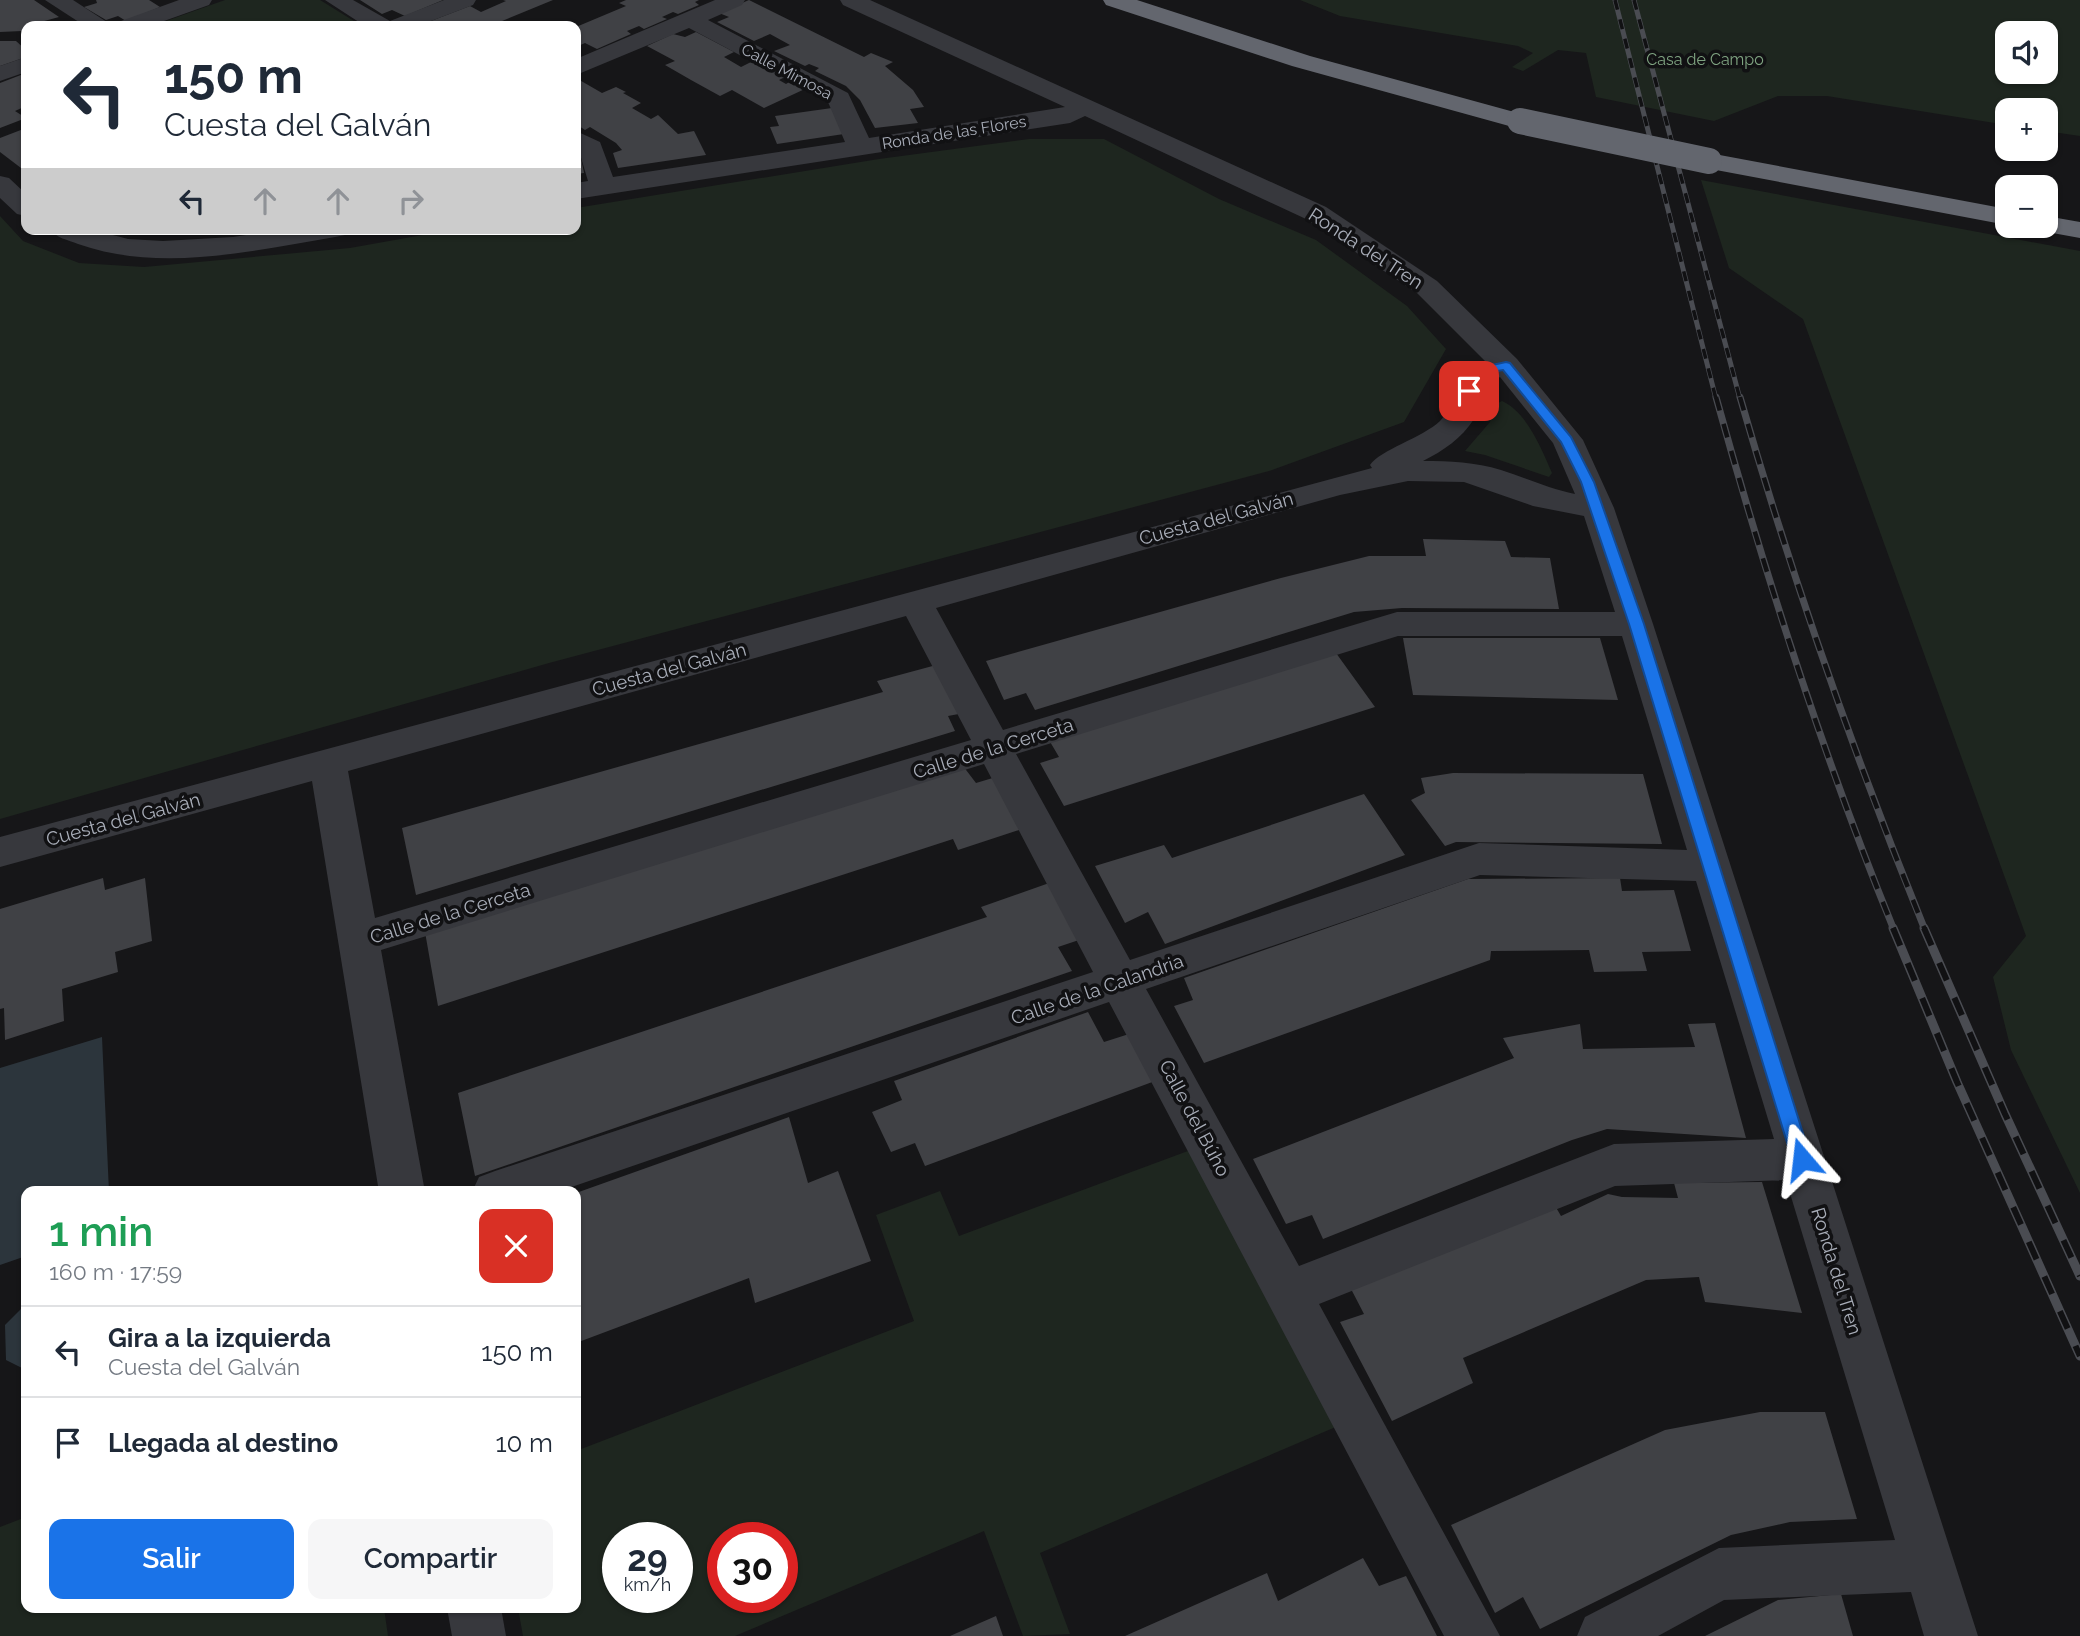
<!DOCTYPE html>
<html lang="es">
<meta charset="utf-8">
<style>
:root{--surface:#fff;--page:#f6f6f7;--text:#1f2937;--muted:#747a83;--line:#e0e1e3;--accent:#1a73e8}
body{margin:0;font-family:Raleway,sans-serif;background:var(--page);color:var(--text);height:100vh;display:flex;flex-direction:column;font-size:26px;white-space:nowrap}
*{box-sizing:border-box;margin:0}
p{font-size:23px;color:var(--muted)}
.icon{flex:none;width:38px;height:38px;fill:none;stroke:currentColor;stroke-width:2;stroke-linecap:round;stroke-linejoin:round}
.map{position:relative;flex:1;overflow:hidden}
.panel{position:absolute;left:21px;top:1186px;width:560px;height:427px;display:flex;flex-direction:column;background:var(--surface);border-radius:14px;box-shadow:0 2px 5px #0004}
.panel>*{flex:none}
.guide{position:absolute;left:21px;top:21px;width:560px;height:214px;border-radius:14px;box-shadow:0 2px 5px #0004;background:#fff;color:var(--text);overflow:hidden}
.fabs{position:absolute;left:1995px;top:21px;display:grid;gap:14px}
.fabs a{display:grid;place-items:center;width:63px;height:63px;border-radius:14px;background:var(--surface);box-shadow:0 2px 5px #0004;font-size:35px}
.speed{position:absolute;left:602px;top:1522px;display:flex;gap:14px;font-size:35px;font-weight:700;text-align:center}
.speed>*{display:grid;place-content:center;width:91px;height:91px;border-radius:50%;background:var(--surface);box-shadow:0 2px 5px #0004;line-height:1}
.speed small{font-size:18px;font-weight:400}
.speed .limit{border:10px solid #d22;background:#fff;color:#111}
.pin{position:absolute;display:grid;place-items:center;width:60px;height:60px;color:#fff;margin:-30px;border-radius:14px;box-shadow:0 4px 10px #0006}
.me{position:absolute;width:77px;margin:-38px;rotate:343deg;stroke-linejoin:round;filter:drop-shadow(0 0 5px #0008)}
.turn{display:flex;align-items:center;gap:24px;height:147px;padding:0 28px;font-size:32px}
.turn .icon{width:91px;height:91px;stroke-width:2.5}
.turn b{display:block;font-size:49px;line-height:60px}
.lanes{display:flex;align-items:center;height:66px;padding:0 28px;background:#0003;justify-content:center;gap:35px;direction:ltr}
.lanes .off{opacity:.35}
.round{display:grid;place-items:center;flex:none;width:74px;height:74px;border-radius:14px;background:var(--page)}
.head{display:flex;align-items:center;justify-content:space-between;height:119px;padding:0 28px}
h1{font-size:42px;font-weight:600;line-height:52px;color:#1e9e55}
.primary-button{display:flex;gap:14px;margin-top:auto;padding:14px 28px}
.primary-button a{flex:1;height:80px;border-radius:14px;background:var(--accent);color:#fff;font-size:28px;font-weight:600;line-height:80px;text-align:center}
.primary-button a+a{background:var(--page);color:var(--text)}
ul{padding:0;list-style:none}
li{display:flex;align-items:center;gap:21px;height:91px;padding:0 28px;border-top:2px solid var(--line)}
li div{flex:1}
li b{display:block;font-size:26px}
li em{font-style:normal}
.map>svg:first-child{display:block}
</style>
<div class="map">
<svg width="2080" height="1636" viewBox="0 0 2080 1636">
<rect width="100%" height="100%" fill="#161618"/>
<g fill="#1e261f" fill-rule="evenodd">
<path d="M 225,0 L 320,0 L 362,26 L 152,26 Z"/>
<path d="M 1300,0 L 2080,0 L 2080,136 L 2046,131 L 2046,110 L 2007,110 L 2007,125 L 1827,96 L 1778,96 L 1714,121 L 1596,97 L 1586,53 L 1558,50 L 1523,71 L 1512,67 L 1533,53 L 1518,46 L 1340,16 ZM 2046,33 L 2046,72 L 2007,72 L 2007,33 Z"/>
<path d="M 1029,139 L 1104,139 L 1219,199 L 1316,240 L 1407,306 L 1446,349 L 1404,422 L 1269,471 L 549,663 L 0,819 L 0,216 L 23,241 L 79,263 L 144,267 L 350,248 L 456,229 L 576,229 L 576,208 L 879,159 Z"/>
<path d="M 1701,180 L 2080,251 L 2080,1193 L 2011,1050 L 1993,977 L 2026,936 L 1803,319 L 1729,268 Z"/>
<path d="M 1502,401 C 1527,412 1542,450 1552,473 L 1549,477 L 1485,455 L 1465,451 L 1490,422 L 1492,406 Z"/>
<path d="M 1196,1148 L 1338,1426 L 1040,1553 L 1070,1634 L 1023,1636 L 984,1531 L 735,1636 L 523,1636 L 518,1608 L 576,1608 L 576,1451 L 914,1321 L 876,1215 L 940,1191 L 959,1236 ZM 618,1538 L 677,1538 L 677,1598 L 618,1598 ZM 723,1538 L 782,1538 L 782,1598 L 723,1598 Z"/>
<path d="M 26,1517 L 26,1608 L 384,1608 L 388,1636 L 0,1636 L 0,1527 Z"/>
</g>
<g fill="#2c353c">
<path d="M 102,1037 L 109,1192 L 26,1192 L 26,1256 L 0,1265 L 0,1068 Z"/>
<path d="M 26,1304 L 26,1370 L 6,1360 L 5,1325 Z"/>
</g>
<g fill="#404145">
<path d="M 0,0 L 34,0 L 59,17 L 26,26 L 22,31 L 0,32 Z"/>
<path d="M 96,0 L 149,0 L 160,7 L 126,21 L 118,16 L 106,20 L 84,7 L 97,3 Z"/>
<path d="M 360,0 L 443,0 L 405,16 L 392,10 L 382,14 Z"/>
<path d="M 503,0 L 553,0 L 490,26 L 418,26 L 470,6 L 481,12 L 506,1 Z"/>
<path d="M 626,0 L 699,0 L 695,2 L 699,5 L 678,14 L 673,12 L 662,17 L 667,19 L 644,29 L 639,26 L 627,31 L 631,34 L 597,49 L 585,43 L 576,47 L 576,27 L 626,6 L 619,3 Z"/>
<path d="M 749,0 L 864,57 L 871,53 L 893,62 L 885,66 L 913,90 L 924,107 L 910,109 L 918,123 L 875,128 L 860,100 L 846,86 L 815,71 L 819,68 L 809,64 L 805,66 L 774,51 L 790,45 L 770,34 L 754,41 L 717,22 L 729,17 L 719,13 Z"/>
<path d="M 696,32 L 734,52 L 724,57 L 741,67 L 753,61 L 785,77 L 779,80 L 786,84 L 791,81 L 807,88 L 764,108 L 732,90 L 720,96 L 691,80 L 665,65 L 675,61 L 647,46 L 673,34 L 685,37 Z"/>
<path d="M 0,41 L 16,41 L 26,50 L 26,57 L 0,66 Z"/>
<path d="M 26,73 L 26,106 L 15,111 L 26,118 L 0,128 L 0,83 Z"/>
<path d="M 576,78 L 602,93 L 616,87 L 626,92 L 623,93 L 641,103 L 632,108 L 651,119 L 658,115 L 678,134 L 694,131 L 706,155 L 618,168 L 613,153 L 622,150 L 616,143 L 590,127 L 585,130 L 576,124 Z"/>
<path d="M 832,108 L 844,134 L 777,144 L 770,127 L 779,126 L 775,116 Z"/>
<path d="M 26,128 L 26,166 L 21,168 L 0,152 L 0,138 Z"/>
<path d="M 576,152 L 581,158 L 584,173 L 576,174 Z"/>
<path d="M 1423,539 L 1505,541 L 1511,557 L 1550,558 L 1559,609 L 1402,608 L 1354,612 L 1035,710 L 1026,693 L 1004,700 L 986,661 L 1281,578 L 1369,556 L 1426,556 Z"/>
<path d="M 1403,638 L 1600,638 L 1618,700 L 1413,695 Z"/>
<path d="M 1336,653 L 1375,707 L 1064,806 L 1040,763 L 1059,757 L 1049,740 Z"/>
<path d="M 940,664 L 964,713 L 948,716 L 955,731 L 416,895 L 402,828 L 883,692 L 877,681 Z"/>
<path d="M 963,766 L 976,783 L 996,777 L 1022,829 L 958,850 L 953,839 L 438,1006 L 425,932 Z"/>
<path d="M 1453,773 L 1643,774 L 1662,844 L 1456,842 L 1445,846 L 1411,800 L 1425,793 L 1421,778 Z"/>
<path d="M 1364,794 L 1405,855 L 1165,944 L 1148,912 L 1125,923 L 1095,866 L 1164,845 L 1172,858 Z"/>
<path d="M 103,878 L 105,890 L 145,878 L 152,941 L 115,952 L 118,972 L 62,989 L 64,1021 L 5,1040 L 4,1008 L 0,1009 L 0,909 Z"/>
<path d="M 1620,878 L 1622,891 L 1674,890 L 1691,951 L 1642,952 L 1647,971 L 1594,972 L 1589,950 L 1491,951 L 1490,960 L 1204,1063 L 1174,1006 L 1193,1000 L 1184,978 L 1468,879 Z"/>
<path d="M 1052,882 L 1082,939 L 1058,947 L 1072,971 L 475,1176 L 458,1093 L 987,917 L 981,907 Z"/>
<path d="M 1088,1012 L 1104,1042 L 1129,1034 L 1155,1081 L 925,1166 L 915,1143 L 891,1152 L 872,1112 L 902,1100 L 894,1081 Z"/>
<path d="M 1715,1023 L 1746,1138 L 1607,1129 L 1572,1140 L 1323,1239 L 1312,1215 L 1286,1224 L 1253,1159 L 1514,1058 L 1503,1038 L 1580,1024 L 1583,1049 L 1695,1047 L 1688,1024 Z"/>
<path d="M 789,1117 L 808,1183 L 838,1171 L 871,1261 L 755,1303 L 749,1278 L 576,1343 L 576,1193 Z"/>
<path d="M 1762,1182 L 1802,1313 L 1705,1302 L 1699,1277 L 1646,1280 L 1463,1358 L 1473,1383 L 1392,1421 L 1340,1322 L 1364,1314 L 1350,1287 L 1554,1204 L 1561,1216 L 1608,1194 L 1622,1197 L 1678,1198 L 1674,1183 Z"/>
<path d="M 1760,1412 L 1825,1412 L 1857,1519 L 1790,1522 L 1731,1535 L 1540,1629 L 1523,1597 L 1495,1613 L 1451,1525 L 1665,1430 Z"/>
<path d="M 1363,1558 L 1379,1586 L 1406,1576 L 1437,1636 L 1125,1636 L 1267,1573 L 1278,1601 Z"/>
<path d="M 1841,1594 L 1853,1636 L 1705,1636 L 1778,1600 Z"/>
<path d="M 996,1616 L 1003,1636 L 950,1636 Z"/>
</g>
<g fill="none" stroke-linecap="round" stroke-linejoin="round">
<g fill="#37383d" fill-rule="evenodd">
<path d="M 45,0 L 73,0 L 113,26 L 85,26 Z"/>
<path d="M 179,0 L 212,0 L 209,5 L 150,26 L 117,26 L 121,21 Z"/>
<path d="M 325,0 L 353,0 L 390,21 L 444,0 L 476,0 L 473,5 L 418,26 L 365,26 Z"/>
<path d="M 715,0 L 745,0 L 742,5 L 708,20 L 848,93 L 869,138 L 1065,107 L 843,5 L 840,0 L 870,0 L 1326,207 L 1437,281 L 1517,359 L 1583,440 L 1614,508 L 1653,624 L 1978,1636 L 1924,1636 L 1911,1592 L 1724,1600 L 1658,1636 L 1577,1636 L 1585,1617 L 1719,1548 L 1895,1540 L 1786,1180 L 1615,1186 L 1319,1304 L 1500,1636 L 1444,1636 L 1109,1002 L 557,1192 L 472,1192 L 479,1177 L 495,1171 L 1093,972 L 984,764 L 381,950 L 425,1192 L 379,1192 L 312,781 L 0,867 L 0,837 L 1372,468 L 1370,465 C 1380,450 1422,438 1440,421 C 1459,402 1457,372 1486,362 L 1417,293 L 1306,219 L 1085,116 L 1070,123 L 576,199 L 576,183 L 588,181 L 579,151 L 576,149 L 576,131 L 600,142 L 613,177 L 845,142 L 828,102 L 689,28 L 576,75 L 576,59 ZM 1500,377 L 1553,443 L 1575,494 C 1549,489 1526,478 1501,470 C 1475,462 1450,461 1423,461 C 1443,451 1462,438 1474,419 C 1483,404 1484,387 1500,377 ZM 1408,481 L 1464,482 L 1533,506 L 1584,516 L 1615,612 L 1397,612 L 1003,730 L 936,608 L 1340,495 ZM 906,616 L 971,740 L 375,918 L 348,771 ZM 1398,636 L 1622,636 L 1687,850 L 1479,843 L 1130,960 L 1016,754 ZM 1480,875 L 1696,881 L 1774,1139 L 1614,1144 L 1299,1266 L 1146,989 Z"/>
<path d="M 26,57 L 26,72 L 0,81 L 0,66 Z"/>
<path d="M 0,176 L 9,178 L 26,194 L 26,216 L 17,214 L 0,198 Z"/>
<path d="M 50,229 L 90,229 L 128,239 L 163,241 L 233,237 L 284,229 L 348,229 L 345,235 L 335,237 C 252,251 160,273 78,244 C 68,240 56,238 50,229 Z"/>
<path d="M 447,1608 L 501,1608 L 506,1636 L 452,1636 Z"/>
</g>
<g fill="#63666e" fill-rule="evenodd">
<path d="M 1103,0 L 1137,0 L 1310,56 L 1529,116 L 1533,121 L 1529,126 L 1520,129 L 1292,66 L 1106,5 Z"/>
<path d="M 1709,153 L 2007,209 L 2007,225 L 1700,167 L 1696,161 L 1700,155 Z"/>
<path d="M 2046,216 L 2080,222 L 2080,238 L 2036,230 L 2034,226 L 2046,226 Z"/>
</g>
<g stroke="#4a4c52" stroke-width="5">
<g id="rail-far2">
<path d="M 1615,0 L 1716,399"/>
<path d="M 1634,0 L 1740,399"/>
</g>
</g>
<g stroke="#4a4c52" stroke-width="7">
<g id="rail-far1">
<path d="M 1716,397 C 1766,578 1823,756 1894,930"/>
<path d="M 1740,397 C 1792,578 1854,755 1925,930"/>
</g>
</g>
<g stroke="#4a4c52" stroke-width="9">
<g id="rail">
<path d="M 1893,928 L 1957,1082 L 2080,1356"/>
<path d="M 1924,928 L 2005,1114 L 2080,1276"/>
</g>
</g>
<use href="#rail-far2" stroke="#111113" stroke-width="3.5" stroke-dasharray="10" stroke-linecap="butt"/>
<use href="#rail-far1" stroke="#111113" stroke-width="4.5" stroke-dasharray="14" stroke-linecap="butt"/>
<use href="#rail" stroke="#111113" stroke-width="6" stroke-dasharray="19" stroke-linecap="butt"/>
<path stroke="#63666e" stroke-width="26" d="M 1520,121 L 1709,161"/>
</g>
<path fill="#1a73e8" stroke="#114b97" stroke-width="2" d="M 1506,362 L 1510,363 L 1571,437 L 1594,482 L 1644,624 L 1811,1159 L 1808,1165 L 1802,1167 L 1795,1165 L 1792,1159 L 1629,624 L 1581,482 L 1561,442 L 1503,370 L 1492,372 L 1474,394 L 1463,391 L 1483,367 Z"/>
<g text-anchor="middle" stroke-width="7" stroke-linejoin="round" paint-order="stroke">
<g font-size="16" fill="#7fa381" stroke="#111113">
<text x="1705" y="65">Casa de Campo</text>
</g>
<g font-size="16" fill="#a8adb8" stroke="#111113">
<text transform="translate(787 71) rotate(28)" y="6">Calle Mimosa</text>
<text transform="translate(954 132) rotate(-9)" y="6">Ronda de las Flores</text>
</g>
<g font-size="19" fill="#a8adb8" stroke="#111113">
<text transform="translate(1366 248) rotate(33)" y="7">Ronda del Tren</text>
<text transform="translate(1216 518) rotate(-15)" y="7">Cuesta del Galván</text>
<text transform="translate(669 669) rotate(-15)" y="7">Cuesta del Galván</text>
<text transform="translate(993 748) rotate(-17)" y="7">Calle de la Cerceta</text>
<text transform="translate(123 819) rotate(-15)" y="7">Cuesta del Galván</text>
<text transform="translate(450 913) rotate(-17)" y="7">Calle de la Cerceta</text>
<text transform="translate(1097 989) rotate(-19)" y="7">Calle de la Calandria</text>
<text transform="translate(1195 1118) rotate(62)" y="7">Calle del Búho</text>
<text transform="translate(1837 1271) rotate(73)" y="7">Ronda del Tren</text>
</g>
</g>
</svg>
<div class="fabs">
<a><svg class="icon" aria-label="sound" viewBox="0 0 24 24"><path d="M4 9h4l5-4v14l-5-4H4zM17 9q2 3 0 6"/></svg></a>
<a>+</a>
<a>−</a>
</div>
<div class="speed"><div>29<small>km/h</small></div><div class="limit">30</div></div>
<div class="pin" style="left:1469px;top:391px;background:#d93025"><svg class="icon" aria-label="arrive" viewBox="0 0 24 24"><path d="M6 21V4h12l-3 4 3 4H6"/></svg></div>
<svg class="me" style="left:1802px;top:1159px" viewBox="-20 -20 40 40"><path d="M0-17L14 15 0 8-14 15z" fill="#1a73e8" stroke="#fff" stroke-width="4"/></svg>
<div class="guide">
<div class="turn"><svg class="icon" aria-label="left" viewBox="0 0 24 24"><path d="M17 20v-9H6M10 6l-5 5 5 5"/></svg><div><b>150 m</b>Cuesta del Galván</div></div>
<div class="lanes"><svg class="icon" aria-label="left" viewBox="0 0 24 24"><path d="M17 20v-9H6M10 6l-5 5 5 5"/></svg><svg class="icon off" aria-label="ahead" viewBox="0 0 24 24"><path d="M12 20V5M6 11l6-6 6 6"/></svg><svg class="icon off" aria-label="ahead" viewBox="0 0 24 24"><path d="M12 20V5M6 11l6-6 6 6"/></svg><svg class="icon off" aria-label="right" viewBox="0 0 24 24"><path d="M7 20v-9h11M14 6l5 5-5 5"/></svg></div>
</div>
<section class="panel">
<div class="head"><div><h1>1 min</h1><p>160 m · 17:59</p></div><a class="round" style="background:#d93025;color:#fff"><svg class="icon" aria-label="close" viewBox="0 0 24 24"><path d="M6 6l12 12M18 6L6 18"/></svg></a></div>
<ul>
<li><svg class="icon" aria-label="left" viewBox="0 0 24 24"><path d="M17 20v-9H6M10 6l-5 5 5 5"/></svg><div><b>Gira a la izquierda</b><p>Cuesta del Galván</p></div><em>150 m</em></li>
<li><svg class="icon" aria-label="arrive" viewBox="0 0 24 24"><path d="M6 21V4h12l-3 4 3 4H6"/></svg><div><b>Llegada al destino</b></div><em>10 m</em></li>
</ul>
<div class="primary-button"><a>Salir</a><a>Compartir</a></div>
</section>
</div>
